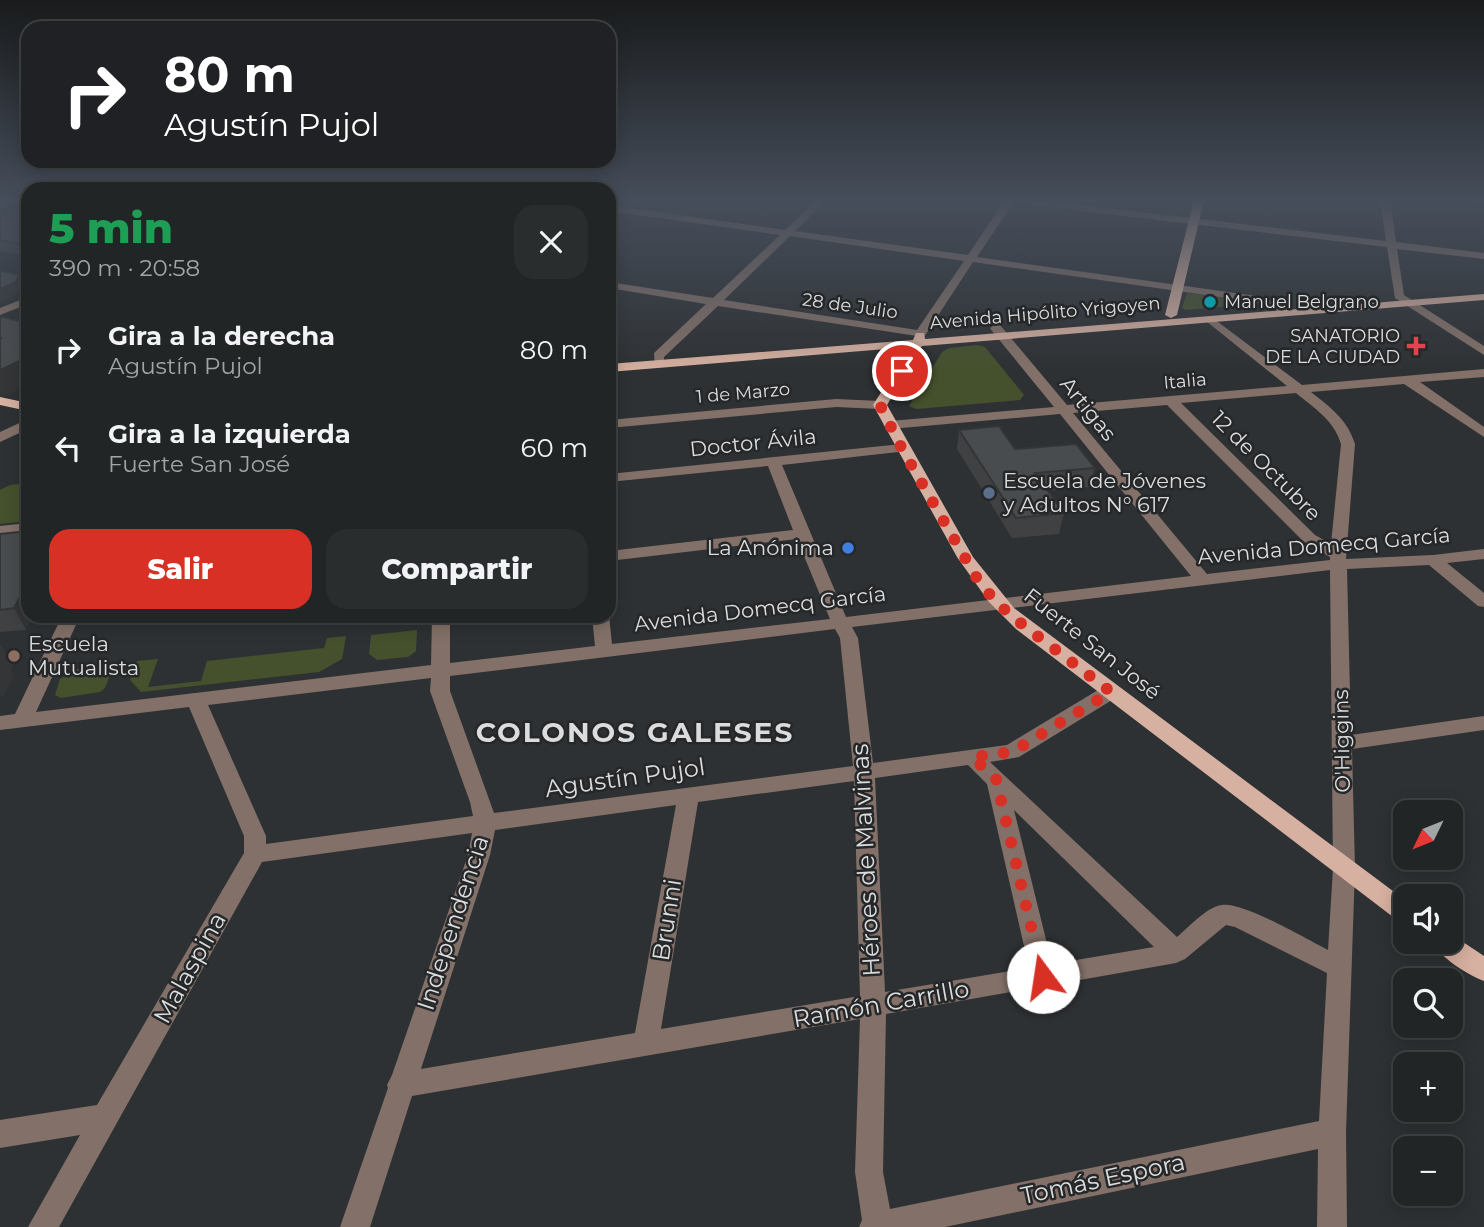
<!DOCTYPE html>
<html lang="es">
<meta charset="utf-8">
<style>
:root{--surface:#222526;--page:#2a2d2e;--text:#f1f3f6;--muted:#a2a5a7;--line:#3f4243;--accent:#d93025}
body{margin:0;font-family:Montserrat,sans-serif;background:var(--page);color:var(--text);height:100vh;display:flex;flex-direction:column;font-size:26px;white-space:nowrap}
*{box-sizing:border-box;margin:0}
p{font-size:23px;color:var(--muted)}
.icon{flex:none;width:38px;height:38px;fill:none;stroke:currentColor;stroke-width:2;stroke-linecap:round;stroke-linejoin:round}
.map{position:relative;flex:1;overflow:hidden}
.sheet{position:absolute;left:21px;top:182px;width:595px;height:441px;display:flex;flex-direction:column;background:var(--surface);border-radius:21px;box-shadow:0 4px 18px #0003,0 0 0 2px var(--line)}
.sheet>*{flex:none}
.guide{position:absolute;left:21px;top:21px;width:595px;height:147px;border-radius:21px;box-shadow:0 4px 18px #0003,0 0 0 2px var(--line);background:#202124;color:#fff;overflow:hidden}
.needle{width:46px;rotate:227deg}
.tools{position:absolute;left:1393px;top:800px;display:grid;gap:14px}
.tools a{display:grid;place-items:center;width:70px;height:70px;border-radius:14px;background:var(--surface);box-shadow:0 4px 18px #0003,0 0 0 2px var(--line);font-size:35px}
.pin{position:absolute;display:grid;place-items:center;width:60px;height:60px;color:#fff;margin:-30px;border:4px solid #fff;border-radius:50%;box-shadow:0 2px 7px #0007}
.me{position:absolute;width:77px;margin:-38px;rotate:346deg;stroke-linejoin:round;filter:drop-shadow(0 0 5px #0008)}
.turn{display:flex;align-items:center;gap:24px;height:147px;padding:0 28px;font-size:32px}
.turn .icon{width:91px;height:91px;stroke-width:2.5}
.turn b{display:block;font-size:49px;line-height:60px}
.round{display:grid;place-items:center;flex:none;width:74px;height:74px;border-radius:21px;background:var(--page)}
.headline{display:flex;align-items:center;justify-content:space-between;height:119px;padding:0 28px}
h1{font-size:42px;font-weight:800;line-height:52px;color:#1e9e55}
.primary-button{display:flex;gap:14px;margin-top:auto;padding:14px 28px}
.primary-button a{flex:1;height:80px;border-radius:21px;background:var(--accent);color:#fff;font-size:28px;font-weight:800;line-height:80px;text-align:center}
.primary-button a+a{background:var(--page);color:var(--text)}
ul{padding:0;list-style:none}
li{display:flex;align-items:center;gap:21px;height:98px;padding:0 28px}
li div{flex:1}
li b{display:block;font-size:26px}
li em{font-style:normal}
.map>svg:first-child{display:block}
</style>
<div class="map">
<svg width="1484" height="1227" viewBox="0 0 1484 1227">
<rect width="100%" height="100%" fill="#2e3133"/>
<g fill="#45512d">
<path d="M 1187,293 L 1250,301 L 1255,304 L 1185,310 L 1182,308 Z"/>
<path d="M 977,345 L 985,347 L 1024,395 L 1020,400 L 916,409 L 909,406 L 942,352 L 949,348 Z"/>
<path d="M 28,483 L 28,521 L 0,524 L 0,490 L 10,485 Z"/>
<path d="M 417,630 L 416,651 L 408,657 L 377,660 L 369,654 L 371,635 Z"/>
<path d="M 346,636 L 342,659 L 319,672 L 141,692 L 130,680 L 137,661 L 158,659 L 148,687 L 201,681 L 207,661 L 324,648 L 327,638 Z"/>
<path d="M 114,665 L 105,688 L 100,692 L 61,698 L 55,695 L 60,679 L 77,669 Z"/>
</g>
<g fill="none" stroke-linecap="round" stroke-linejoin="round">
<g fill="#837169" fill-rule="evenodd">
<path d="M 817,200 L 827,200 L 795,231 L 968,255 L 1005,200 L 1038,200 L 1386,241 L 1380,200 L 1390,200 L 1396,242 L 1484,253 L 1484,259 L 1397,249 L 1404,295 L 1484,346 L 1484,355 L 1395,298 L 1387,247 L 1013,203 L 977,257 L 1257,296 L 1281,304 L 1292,313 L 1282,315 L 1273,308 L 1255,302 L 973,262 L 924,337 L 718,306 L 664,357 L 663,367 L 655,367 L 654,353 L 706,304 L 609,288 L 609,282 L 713,298 L 780,235 L 609,211 L 609,205 L 785,230 ZM 790,236 L 964,261 L 917,330 L 724,300 Z"/>
<path d="M 1469,200 L 1484,200 L 1484,204 L 1471,202 Z"/>
<path d="M 0,272 L 28,278 L 28,284 L 0,278 Z"/>
<path d="M 28,297 L 28,304 L 0,315 L 0,308 Z"/>
<path d="M 1210,316 L 1302,385 L 1484,369 L 1484,377 L 1420,382 L 1484,427 L 1484,437 L 1404,384 L 1311,392 C 1331,408 1347,419 1355,444 L 1346,559 L 1433,555 L 1484,549 L 1484,559 L 1447,563 L 1484,593 L 1484,607 L 1478,606 L 1429,565 L 1347,569 L 1351,735 L 1484,716 L 1484,730 L 1352,749 L 1355,868 L 1346,1132 L 1347,1227 L 1317,1227 L 1318,1149 L 945,1227 L 859,1227 L 862,1220 L 855,1172 L 860,1019 L 412,1096 L 370,1227 L 340,1227 L 388,1088 L 387,1085 L 392,1075 L 468,855 L 472,833 L 262,862 L 59,1227 L 28,1227 L 80,1135 L 0,1148 L 0,1120 L 97,1105 L 244,853 L 244,836 L 189,707 L 0,730 L 0,716 L 15,714 L 62,616 L 80,616 L 36,712 L 431,665 L 432,616 L 450,616 L 450,663 L 595,646 L 592,616 L 609,615 L 612,644 L 830,619 L 797,539 L 609,561 L 609,551 L 793,530 L 768,466 L 609,482 L 609,474 L 902,444 L 909,448 L 907,451 L 782,465 L 846,617 L 1191,576 L 1060,414 L 890,429 L 883,425 L 890,421 L 1054,407 L 992,331 L 990,328 L 996,324 L 1000,325 L 1067,405 L 1287,386 L 1206,321 L 1204,319 ZM 1296,393 C 1315,409 1334,420 1341,444 L 1331,544 L 1315,535 L 1181,403 ZM 1167,405 L 1303,541 L 1330,557 L 1330,560 L 1207,574 L 1073,413 ZM 1330,570 L 1333,868 L 1328,950 C 1306,939 1244,902 1222,905 C 1206,907 1188,928 1177,937 L 990,762 L 1019,757 L 1117,697 L 1120,692 L 1117,687 L 1103,687 L 1007,745 L 873,763 L 858,638 L 852,627 ZM 835,629 L 840,638 L 853,766 L 494,813 L 450,691 L 450,676 ZM 431,678 L 430,691 L 470,802 L 473,816 L 266,844 L 266,836 L 208,705 ZM 968,765 L 987,784 L 1029,968 L 885,992 L 875,778 ZM 854,781 L 860,996 L 661,1029 L 698,802 ZM 676,805 L 635,1033 L 421,1069 L 490,855 L 495,830 ZM 1014,810 L 1154,947 L 1052,964 ZM 1226,925 L 1235,927 L 1327,973 L 1319,1121 L 890,1209 L 883,1172 L 886,1014 L 1176,963 L 1185,959 Z"/>
<path d="M 836,399 L 880,401 L 887,405 L 880,409 L 836,407 L 609,428 L 609,420 Z"/>
<path d="M 28,419 L 28,429 L 0,442 L 0,432 Z"/>
<path d="M 28,523 L 28,533 L 0,536 L 0,526 Z"/>
</g>
<g fill="#d6b0a0" fill-rule="evenodd">
<path d="M 1194,200 L 1204,200 L 1177,315 L 1171,318 L 1165,315 Z"/>
<path d="M 1484,294 L 1484,300 L 922,346 L 887,405 L 973,557 L 1014,608 L 1405,900 L 1405,923 L 1397,920 L 1016,629 L 989,602 L 957,557 L 873,405 L 910,347 L 609,372 L 609,364 L 913,340 L 916,333 L 924,333 L 925,339 Z"/>
<path d="M 0,397 L 28,403 L 28,411 L 0,405 Z"/>
<path d="M 1451,934 L 1484,956 L 1484,981 C 1468,975 1439,957 1433,942 L 1451,942 Z"/>
</g>
</g>
<g fill="#3f4143">
<path d="M 0,200 L 28,200 L 28,256 L 0,251 Z"/>
<path d="M 959,430 L 1015,449 L 1095,468 L 1090,487 L 1048,491 L 1064,513 L 1059,534 L 1012,538 L 957,449 Z"/>
<path d="M 0,534 L 26,630 L 0,632 Z"/>
</g>
<g fill="#333537">
<path d="M 14,200 L 24,200 L 27,208 L 0,219 L 0,206 Z"/>
<path d="M 19,275 L 23,286 L 21,293 L 0,302 L 0,289 Z"/>
<path d="M 28,357 L 28,385 L 7,396 L 0,397 L 0,370 Z"/>
<path d="M 28,582 L 28,616 L 32,616 L 26,630 L 14,608 Z"/>
<path d="M 1,644 L 13,666 L 11,670 L 14,675 L 2,699 L 0,695 L 0,646 Z"/>
</g>
<g fill="#494c4e" stroke="#333537" stroke-width="2">
<path d="M 0,200 L 14,200 L 0,206 Z"/>
<path d="M 26,200 L 28,200 L 28,246 L 0,240 L 0,217 L 24,207 Z"/>
<path d="M 3,271 L 19,275 L 16,282 L 0,289 L 0,272 Z"/>
<path d="M 0,316 L 28,323 L 28,357 L 0,370 L 0,339 L 2,338 L 0,338 Z"/>
<path d="M 999,426 L 1015,449 L 1076,444 L 1095,468 L 1035,473 L 1064,513 L 1016,518 L 959,430 Z"/>
<path d="M 28,531 L 28,582 L 14,608 L 0,610 L 0,534 Z"/>
</g>
<linearGradient id="sky" x2="0" y2="1"><stop stop-color="#191b1c"/><stop offset="0.54" stop-color="#464e5b"/><stop offset="1" stop-color="#464e5b" stop-opacity="0"/></linearGradient>
<rect width="1484" height="372" fill="url(#sky)"/>
<g fill="none" stroke-linecap="round" stroke-linejoin="round">
<path stroke="#d93025" stroke-width="12" stroke-dasharray="0 21.6" d="M 902,371 L 880,405 L 902,449 L 979,582 L 998,604 L 1023,625 L 1111,692 L 1012,752 L 972,757 L 996,779 L 1043,977"/>
</g>
<circle fill="#0f9aa8" stroke="#252729" stroke-width="2.5" cx="1210" cy="302" r="7"/>
<path fill="#e0444e" stroke="#252729" stroke-width="2.5" d="M1412.5 335.5h7v7h7v7h-7v7h-7v-7h-7v-7h7z"/>
<circle fill="#5c6f8a" stroke="#252729" stroke-width="2.5" cx="989" cy="493" r="7"/>
<circle fill="#3f7fe0" stroke="#252729" stroke-width="2.5" cx="848" cy="548" r="7"/>
<circle fill="#8d6e63" stroke="#252729" stroke-width="2.5" cx="14" cy="656" r="7"/>
<g text-anchor="middle" stroke-width="5" stroke-linejoin="round" paint-order="stroke">
<g font-size="18" fill="#dadcdd" stroke="#252729" text-anchor="start">
<text x="1224" y="308">Manuel Belgrano</text>
<text x="1400" y="342" text-anchor="end">SANATORIO<tspan x="1400" dy="21">DE LA CIUDAD</tspan></text>
</g>
<g font-size="18" fill="#dadcdd" stroke="#252729">
<text transform="translate(850 306) rotate(8)" y="6">28 de Julio</text>
<text transform="translate(1045 313) rotate(-5)" y="6">Avenida Hipólito Yrigoyen</text>
<text transform="translate(1185 381) rotate(-5)" y="6">Italia</text>
<text transform="translate(743 393) rotate(-5)" y="6">1 de Marzo</text>
</g>
<g font-size="21" fill="#dadcdd" stroke="#252729">
<text transform="translate(1088 409) rotate(51)" y="7">Artigas</text>
<text transform="translate(753 443) rotate(-6)" y="7">Doctor Ávila</text>
<text transform="translate(1266 466) rotate(45)" y="7">12 de Octubre</text>
<text transform="translate(1324 546) rotate(-5)" y="7">Avenida Domecq García</text>
<text transform="translate(760 609) rotate(-7)" y="7">Avenida Domecq García</text>
<text transform="translate(1092 644) rotate(38)" y="7">Fuerte San José</text>
<text transform="translate(1342 741) rotate(-91)" y="7">O'Higgins</text>
</g>
<g font-size="21" fill="#dadcdd" stroke="#252729" text-anchor="start">
<text x="1003" y="488">Escuela de Jóvenes<tspan x="1003" dy="24">y Adultos N° 617</tspan></text>
<text x="834" y="555" text-anchor="end">La Anónima</text>
<text x="28" y="651">Escuela<tspan x="28" dy="24">Mutualista</tspan></text>
</g>
<g font-size="24" fill="#dadcdd" stroke="#252729">
<text transform="translate(625 778) rotate(-8)" y="8">Agustín Pujol</text>
<text transform="translate(866 860) rotate(-93)" y="8">Héroes de Malvinas</text>
<text transform="translate(667 920) rotate(-81)" y="8">Brunni</text>
<text transform="translate(453 923) rotate(-72)" y="8">Independencia</text>
<text transform="translate(190 968) rotate(-61)" y="8">Malaspina</text>
<text transform="translate(881 1004) rotate(-10)" y="8">Ramón Carrillo</text>
<text transform="translate(1103 1179) rotate(-12)" y="8">Tomás Espora</text>
</g>
<g font-size="28" font-weight="bold" letter-spacing="2" fill="#dadcdd" stroke="#252729">
<text x="635" y="742">COLONOS GALESES</text>
</g>
</g>
</svg>
<div class="tools">
<a><svg class="needle" viewBox="-14 -14 28 28"><path d="M0-13l5 13h-10z" fill="#e53935"/><path d="M0 13l5-13h-10z" fill="#a2a5a7"/></svg></a>
<a><svg class="icon" aria-label="sound" viewBox="0 0 24 24"><path d="M4 9h4l5-4v14l-5-4H4zM17 9q2 3 0 6"/></svg></a>
<a><svg class="icon" aria-label="search" viewBox="0 0 24 24"><circle cx="10" cy="10" r="6"/><path d="M15 15l6 6"/></svg></a>
<a>+</a>
<a>−</a>
</div>
<div class="pin" style="left:902px;top:371px;background:#d93025"><svg class="icon" aria-label="arrive" viewBox="0 0 24 24"><path d="M6 21V4h12l-3 4 3 4H6"/></svg></div>
<svg class="me" style="left:1043px;top:977px" viewBox="-20 -20 40 40"><circle r="19" fill="#fff"/><path d="M0-13L10 11 0 6-10 11z" fill="#d93025"/></svg>
<div class="guide">
<div class="turn"><svg class="icon" aria-label="right" viewBox="0 0 24 24"><path d="M7 20v-9h11M14 6l5 5-5 5"/></svg><div><b>80 m</b>Agustín Pujol</div></div>
</div>
<section class="sheet">
<div class="headline"><div><h1>5 min</h1><p>390 m · 20:58</p></div><a class="round"><svg class="icon" aria-label="close" viewBox="0 0 24 24"><path d="M6 6l12 12M18 6L6 18"/></svg></a></div>
<ul>
<li><svg class="icon" aria-label="right" viewBox="0 0 24 24"><path d="M7 20v-9h11M14 6l5 5-5 5"/></svg><div><b>Gira a la derecha</b><p>Agustín Pujol</p></div><em>80 m</em></li>
<li><svg class="icon" aria-label="left" viewBox="0 0 24 24"><path d="M17 20v-9H6M10 6l-5 5 5 5"/></svg><div><b>Gira a la izquierda</b><p>Fuerte San José</p></div><em>60 m</em></li>
</ul>
<div class="primary-button"><a>Salir</a><a>Compartir</a></div>
</section>
</div>
